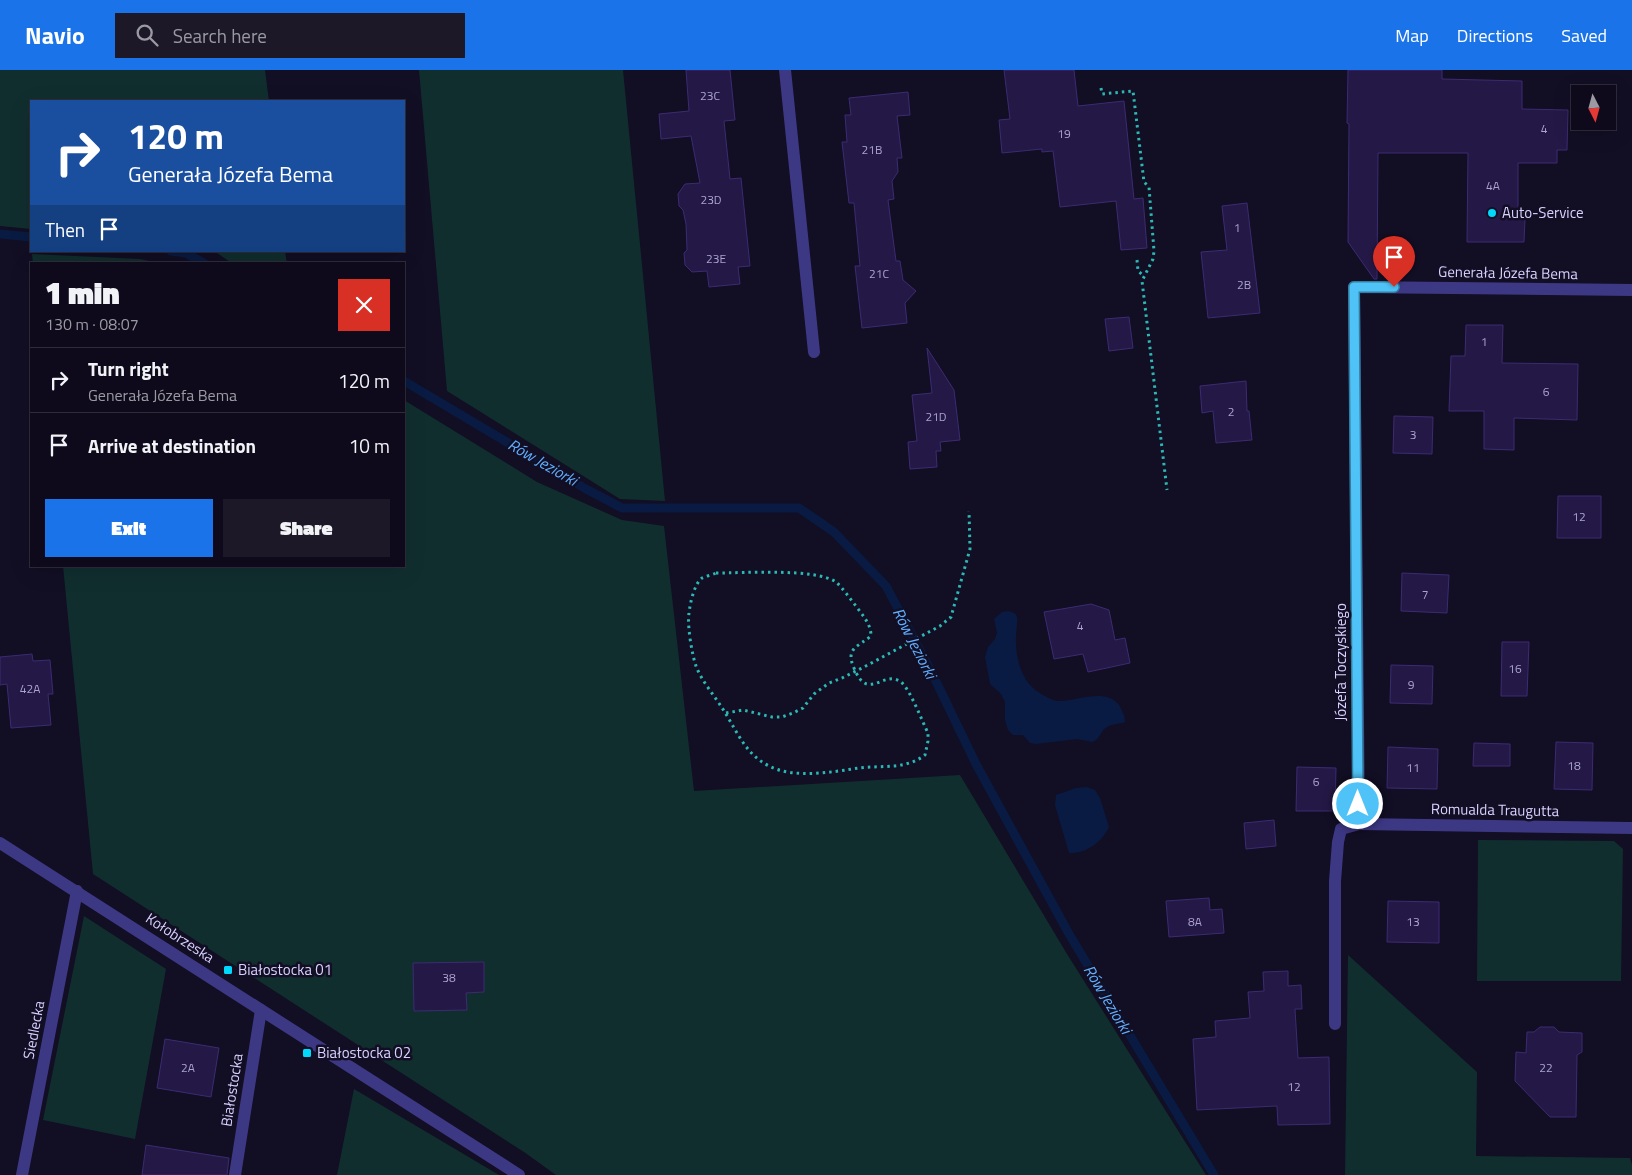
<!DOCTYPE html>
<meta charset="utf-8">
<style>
:root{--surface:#0e0a1b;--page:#1c1828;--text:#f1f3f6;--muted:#9b9aa3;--line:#2e2b3a;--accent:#1a73e8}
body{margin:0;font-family:"Titillium Web",sans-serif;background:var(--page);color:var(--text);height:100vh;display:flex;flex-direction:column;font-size:19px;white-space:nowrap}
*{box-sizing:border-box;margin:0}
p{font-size:16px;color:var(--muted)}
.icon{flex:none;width:28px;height:28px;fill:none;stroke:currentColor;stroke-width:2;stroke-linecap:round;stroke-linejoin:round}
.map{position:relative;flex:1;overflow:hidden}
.drawer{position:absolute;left:30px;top:192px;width:375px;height:305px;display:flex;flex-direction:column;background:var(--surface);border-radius:0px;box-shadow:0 5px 20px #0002,0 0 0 1px var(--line)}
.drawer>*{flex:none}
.banner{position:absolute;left:30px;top:30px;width:375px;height:152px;border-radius:0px;box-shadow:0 5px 20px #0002,0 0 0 1px var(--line);background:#1a4fa0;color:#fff;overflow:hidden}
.needle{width:32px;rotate:174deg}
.tools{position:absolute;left:1571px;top:15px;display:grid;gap:10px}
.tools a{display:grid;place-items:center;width:45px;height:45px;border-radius:0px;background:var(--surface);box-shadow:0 5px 20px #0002,0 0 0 1px var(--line);font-size:25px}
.pin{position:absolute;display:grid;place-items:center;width:42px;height:42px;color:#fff;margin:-51px -21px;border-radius:50% 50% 50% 0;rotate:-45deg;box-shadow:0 0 5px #0007}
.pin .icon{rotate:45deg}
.me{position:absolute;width:55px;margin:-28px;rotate:0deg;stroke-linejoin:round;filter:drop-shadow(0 0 4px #0008)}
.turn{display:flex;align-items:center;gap:18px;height:105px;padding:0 15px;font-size:22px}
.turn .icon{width:65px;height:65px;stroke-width:2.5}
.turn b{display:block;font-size:35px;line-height:42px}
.then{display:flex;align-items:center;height:48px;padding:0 15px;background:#0003;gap:10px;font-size:19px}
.round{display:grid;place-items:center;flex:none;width:52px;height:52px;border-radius:0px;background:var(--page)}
.summary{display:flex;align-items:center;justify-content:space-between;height:85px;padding:0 15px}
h1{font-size:30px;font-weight:800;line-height:38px}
.cta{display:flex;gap:10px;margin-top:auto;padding:10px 15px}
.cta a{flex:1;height:58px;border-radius:0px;background:var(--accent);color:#fff;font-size:20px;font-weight:800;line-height:58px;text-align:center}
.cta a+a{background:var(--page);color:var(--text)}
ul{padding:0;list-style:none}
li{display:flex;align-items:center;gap:15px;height:65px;padding:0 15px;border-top:1px solid var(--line)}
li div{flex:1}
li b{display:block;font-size:19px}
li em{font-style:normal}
header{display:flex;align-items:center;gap:30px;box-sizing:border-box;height:70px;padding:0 25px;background:var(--accent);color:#fff}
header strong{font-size:24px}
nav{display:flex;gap:28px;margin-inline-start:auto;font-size:18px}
.search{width:350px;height:45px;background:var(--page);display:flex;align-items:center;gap:12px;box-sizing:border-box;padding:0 18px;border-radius:0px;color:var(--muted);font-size:19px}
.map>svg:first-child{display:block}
</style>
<header>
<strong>Navio</strong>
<div class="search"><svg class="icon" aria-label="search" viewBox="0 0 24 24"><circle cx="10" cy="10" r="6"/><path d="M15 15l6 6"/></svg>Search here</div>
<nav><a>Map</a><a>Directions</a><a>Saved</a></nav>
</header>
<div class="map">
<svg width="1632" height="1105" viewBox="0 0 1632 1105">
<rect width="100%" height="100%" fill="#120e24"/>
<g fill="#112e2e">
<path d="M 0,0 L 265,0 L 269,31 L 31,31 L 31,159 L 0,156 Z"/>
<path d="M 419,0 L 623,0 L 665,431 L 620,429 L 447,321 Z"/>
<path d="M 214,181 L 285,181 L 287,194 L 233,194 Z"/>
<path d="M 32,184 L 140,189 L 163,194 L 33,194 Z"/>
<path d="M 404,330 L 537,412 L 622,450 L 664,456 L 694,721 L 960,705 L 1067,884 L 1206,1105 L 556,1105 L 524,1082 L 93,804 L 63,496 L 404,496 Z"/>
<path d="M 1478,770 L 1614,771 L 1623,779 L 1621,911 L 1477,911 Z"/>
<path d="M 84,846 L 166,899 L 135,1069 L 43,1050 Z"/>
<path d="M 1348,885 L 1477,1002 L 1476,1086 L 1630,1088 L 1632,1095 L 1632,1105 L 1345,1105 Z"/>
<path d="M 354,1019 L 499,1105 L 337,1105 Z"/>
</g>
<g fill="#091b42">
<path d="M 1008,541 C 1012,542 1016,543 1017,547 C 1018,552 1016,561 1016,566 C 1015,586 1021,613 1040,623 C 1045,626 1051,630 1057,631 C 1076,632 1105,617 1119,635 C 1122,640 1125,646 1125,652 C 1119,654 1112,654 1107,657 C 1100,661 1101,669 1092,672 L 1077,669 L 1036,674 L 1030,673 L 1023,665 L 1013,665 L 1008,660 L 1005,650 L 1005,632 L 1001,624 L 990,614 L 985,587 L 988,577 L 995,569 L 997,563 L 994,549 L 1002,542 Z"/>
<path d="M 1087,717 L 1095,720 L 1100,728 L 1109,757 C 1102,772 1086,784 1069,783 L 1055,735 L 1056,725 L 1076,718 Z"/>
</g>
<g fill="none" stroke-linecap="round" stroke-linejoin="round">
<g stroke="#091b42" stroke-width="9">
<path d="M 0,164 L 31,167"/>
<path d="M 171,181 L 186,183 L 205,194"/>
<path d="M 404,311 L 586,419 L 622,438 L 799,438 L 834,462 L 886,516 L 930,599 L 976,694 L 1069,864 L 1214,1105"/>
</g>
</g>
<g fill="#241946" stroke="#3c2b72">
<path d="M 686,0 L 730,0 L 735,50 L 724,51 L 730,109 L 741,108 L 750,196 L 738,197 L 740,214 L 709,217 L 707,201 L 692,202 L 685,195 L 684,183 L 687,180 L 686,154 L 683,140 L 679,136 L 678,124 L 685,114 L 700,113 L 691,66 L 661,69 L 659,44 L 689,41 Z"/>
<path d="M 1004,0 L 1074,0 L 1078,36 L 1124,31 L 1134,129 L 1143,128 L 1147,178 L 1121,180 L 1116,131 L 1060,137 L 1053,81 L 1042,82 L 1042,79 L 1002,83 L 999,50 L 1010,49 Z"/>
<path d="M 1348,0 L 1442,0 L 1442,9 L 1522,11 L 1522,39 L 1568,40 L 1567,80 L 1557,80 L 1557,93 L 1518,93 L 1518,148 L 1525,149 L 1524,172 L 1467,172 L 1468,83 L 1378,83 L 1377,209 L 1374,209 L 1348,172 L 1349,54 L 1347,53 Z"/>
<path d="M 908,22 L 910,45 L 897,46 L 902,88 L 897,88 L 898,102 L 892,111 L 894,129 L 888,130 L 896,191 L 900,191 L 903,210 L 916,221 L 905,233 L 907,253 L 862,258 L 855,196 L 860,196 L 854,133 L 849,133 L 842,72 L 847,72 L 845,45 L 851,45 L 849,28 Z"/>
<path d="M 1247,133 L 1260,243 L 1208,248 L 1201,182 L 1227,180 L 1222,136 Z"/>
<path d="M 1129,247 L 1133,278 L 1109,281 L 1105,249 Z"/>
<path d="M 1466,255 L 1503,255 L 1502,293 L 1578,294 L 1577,350 L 1514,348 L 1514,380 L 1484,379 L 1484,341 L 1449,341 L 1451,286 L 1465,286 Z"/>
<path d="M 927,278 L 954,320 L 960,370 L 940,372 L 941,381 L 936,381 L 937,397 L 910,399 L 908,372 L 917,371 L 912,325 L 932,323 Z"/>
<path d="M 1246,311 L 1247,341 L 1249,341 L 1252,370 L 1216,373 L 1213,341 L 1202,343 L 1200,316 Z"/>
<path d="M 1394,346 L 1433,347 L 1432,384 L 1393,383 Z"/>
<path d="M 1558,426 L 1601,426 L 1601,468 L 1557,468 Z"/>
<path d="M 1402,503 L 1449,505 L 1447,543 L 1401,541 Z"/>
<path d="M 1091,534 L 1109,540 L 1115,570 L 1125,568 L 1130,593 L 1088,602 L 1083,584 L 1054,589 L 1044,542 Z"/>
<path d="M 1502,572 L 1529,572 L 1527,626 L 1501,626 Z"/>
<path d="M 32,584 L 33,591 L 50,590 L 53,624 L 48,624 L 51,655 L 11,658 L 7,614 L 0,615 L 0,587 Z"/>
<path d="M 1391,595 L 1433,596 L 1432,634 L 1390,633 Z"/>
<path d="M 1556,672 L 1593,673 L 1592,720 L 1554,719 Z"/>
<path d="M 1474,673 L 1510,674 L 1510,696 L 1473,696 Z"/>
<path d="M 1388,677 L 1438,679 L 1437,719 L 1387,718 Z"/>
<path d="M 1297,697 L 1336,698 L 1335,741 L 1296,741 Z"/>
<path d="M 1274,750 L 1276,776 L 1246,779 L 1244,753 Z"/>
<path d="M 1209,828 L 1210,840 L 1222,839 L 1224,863 L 1169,867 L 1166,831 Z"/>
<path d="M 1388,831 L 1439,832 L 1439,873 L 1387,872 Z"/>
<path d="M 484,892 L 484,922 L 466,923 L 467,940 L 414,941 L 413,893 Z"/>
<path d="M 1288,901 L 1288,916 L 1301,915 L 1302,939 L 1295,939 L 1298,988 L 1329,987 L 1330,1054 L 1278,1055 L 1277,1036 L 1197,1040 L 1193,969 L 1216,967 L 1215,951 L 1250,948 L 1248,922 L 1264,921 L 1263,902 Z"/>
<path d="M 1540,957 L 1554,957 L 1559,962 L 1582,963 L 1582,982 L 1577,985 L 1576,1047 L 1550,1047 L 1515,1011 L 1516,982 L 1526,983 L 1527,962 L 1534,962 Z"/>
<path d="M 165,969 L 219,978 L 211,1027 L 157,1018 Z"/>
<path d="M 146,1075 L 229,1088 L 227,1105 L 142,1105 Z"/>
</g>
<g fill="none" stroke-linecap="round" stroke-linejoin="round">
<g stroke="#2cb8b5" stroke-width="3" stroke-dasharray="2.5 4" stroke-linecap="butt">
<path d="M 1101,18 L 1102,24 L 1133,21 L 1144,112 L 1149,117 L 1154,181 L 1153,189 L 1142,211 L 1167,420"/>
<path d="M 1137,190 L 1138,201 L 1144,206"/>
<path d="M 716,503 C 744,503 815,498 836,512 C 843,518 850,529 856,536 C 863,546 871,554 871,566 C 858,577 845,578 854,598 C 868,633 883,599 901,612 C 910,619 922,651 928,663 L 928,671 L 925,685 C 905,700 882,695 859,698 C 832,702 794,709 769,696 C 745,684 737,661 724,641 C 715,626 702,612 696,596 C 692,585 687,555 689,543 C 690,534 694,514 702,508 C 706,506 712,505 716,503 Z"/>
<path d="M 726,643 L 743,640 L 772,647 L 782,647 L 793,643 L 803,638 L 814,624 L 829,613 L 842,608 L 864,597 L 940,556 L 951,547 L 970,479 L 969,441"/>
</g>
<path stroke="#3d3884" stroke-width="12" d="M 785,0 L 814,282"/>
<g stroke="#3d3884" stroke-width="12">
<path d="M 1359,754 L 1632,758"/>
<path d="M 0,773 L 519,1105"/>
<path d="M 1335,954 L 1335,811 L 1338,772 L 1341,759 L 1359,754 L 1354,217 L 1632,220"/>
<path d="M 22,1105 L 77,821"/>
<path d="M 235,1105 L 261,940"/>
</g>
</g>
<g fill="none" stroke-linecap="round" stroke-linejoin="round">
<g stroke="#337fa1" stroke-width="12">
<path id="route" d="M 1358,734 L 1354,217 L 1394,217"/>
</g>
<use href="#route" stroke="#4fc3f7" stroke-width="9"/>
</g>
<g fill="#00d9fc" stroke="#120e24" stroke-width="2">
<circle cx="1492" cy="143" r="5"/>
<rect x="223" y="895" width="10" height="10" rx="2.5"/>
<rect x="302" y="978" width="10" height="10" rx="2.5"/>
</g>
<g text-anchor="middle" stroke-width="5" stroke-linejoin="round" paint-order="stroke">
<g font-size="12" fill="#aba3d1">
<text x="710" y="30">23C</text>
<text x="1544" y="63">4</text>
<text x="1064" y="68">19</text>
<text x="872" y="84">21B</text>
<text x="1493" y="120">4A</text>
<text x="711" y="134">23D</text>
<text x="1237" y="162">1</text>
<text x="716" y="193">23E</text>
<text x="879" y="208">21C</text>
<text x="1244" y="219">2B</text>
<text x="1484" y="276">1</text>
<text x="1546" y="326">6</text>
<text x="1231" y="346">2</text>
<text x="936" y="351">21D</text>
<text x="1413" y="369">3</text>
<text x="1579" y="451">12</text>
<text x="1425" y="529">7</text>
<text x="1080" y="560">4</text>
<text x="1515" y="603">16</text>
<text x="1411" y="619">9</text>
<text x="30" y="623">42A</text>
<text x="1574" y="700">18</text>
<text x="1413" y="702">11</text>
<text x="1316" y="716">6</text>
<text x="1195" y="856">8A</text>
<text x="1413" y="856">13</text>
<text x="449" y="912">38</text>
<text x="188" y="1002">2A</text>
<text x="1546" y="1002">22</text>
<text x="1294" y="1021">12</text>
</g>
<g font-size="15" fill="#d8d1ff" stroke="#120e24" text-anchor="start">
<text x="1502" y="148">Auto-Service</text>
<text x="238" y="905">Białostocka 01</text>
<text x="317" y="988">Białostocka 02</text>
</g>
<g font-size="15" fill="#d8d1ff" stroke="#120e24">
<text transform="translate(1508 203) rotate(1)" y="5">Generała Józefa Bema</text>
<text transform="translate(1341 592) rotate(-90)" y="5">Józefa Toczyskiego</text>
<text transform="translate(1495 740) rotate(1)" y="5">Romualda Traugutta</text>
<text transform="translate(180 868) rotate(33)" y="5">Kołobrzeska</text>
<text transform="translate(34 960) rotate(-79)" y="5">Siedlecka</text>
<text transform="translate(232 1020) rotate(-81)" y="5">Białostocka</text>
</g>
<g font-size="16" font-style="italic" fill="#5fafff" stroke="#120e24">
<text transform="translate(543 392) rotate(30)" y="6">Rów Jeziorki</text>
<text transform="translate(915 573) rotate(63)" y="6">Rów Jeziorki</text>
<text transform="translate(1108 929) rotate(59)" y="6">Rów Jeziorki</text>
</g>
</g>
</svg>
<div class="tools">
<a><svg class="needle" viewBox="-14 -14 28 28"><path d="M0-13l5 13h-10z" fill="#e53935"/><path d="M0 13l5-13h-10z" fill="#9b9aa3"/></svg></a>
</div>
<div class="pin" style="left:1394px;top:217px;background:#d93025"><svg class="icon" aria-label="arrive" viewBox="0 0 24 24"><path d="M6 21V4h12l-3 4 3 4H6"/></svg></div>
<svg class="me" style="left:1358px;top:734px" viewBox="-20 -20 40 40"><circle r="17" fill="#4fc3f7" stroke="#fff" stroke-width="3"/><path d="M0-11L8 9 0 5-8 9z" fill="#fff"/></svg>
<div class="banner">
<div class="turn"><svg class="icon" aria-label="right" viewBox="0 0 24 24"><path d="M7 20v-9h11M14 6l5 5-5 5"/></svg><div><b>120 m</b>Generała Józefa Bema</div></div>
<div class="then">Then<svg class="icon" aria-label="arrive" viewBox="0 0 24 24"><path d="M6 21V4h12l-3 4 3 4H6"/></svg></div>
</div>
<section class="drawer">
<div class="summary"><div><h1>1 min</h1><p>130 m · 08:07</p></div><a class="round" style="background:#d93025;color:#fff"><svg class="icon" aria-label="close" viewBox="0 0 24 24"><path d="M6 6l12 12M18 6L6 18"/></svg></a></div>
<ul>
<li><svg class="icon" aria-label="right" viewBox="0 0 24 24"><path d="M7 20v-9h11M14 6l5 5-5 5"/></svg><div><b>Turn right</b><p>Generała Józefa Bema</p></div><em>120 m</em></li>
<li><svg class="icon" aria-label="arrive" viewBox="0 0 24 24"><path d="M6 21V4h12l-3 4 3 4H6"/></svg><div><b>Arrive at destination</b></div><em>10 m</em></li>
</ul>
<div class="cta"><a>Exit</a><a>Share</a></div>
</section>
</div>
